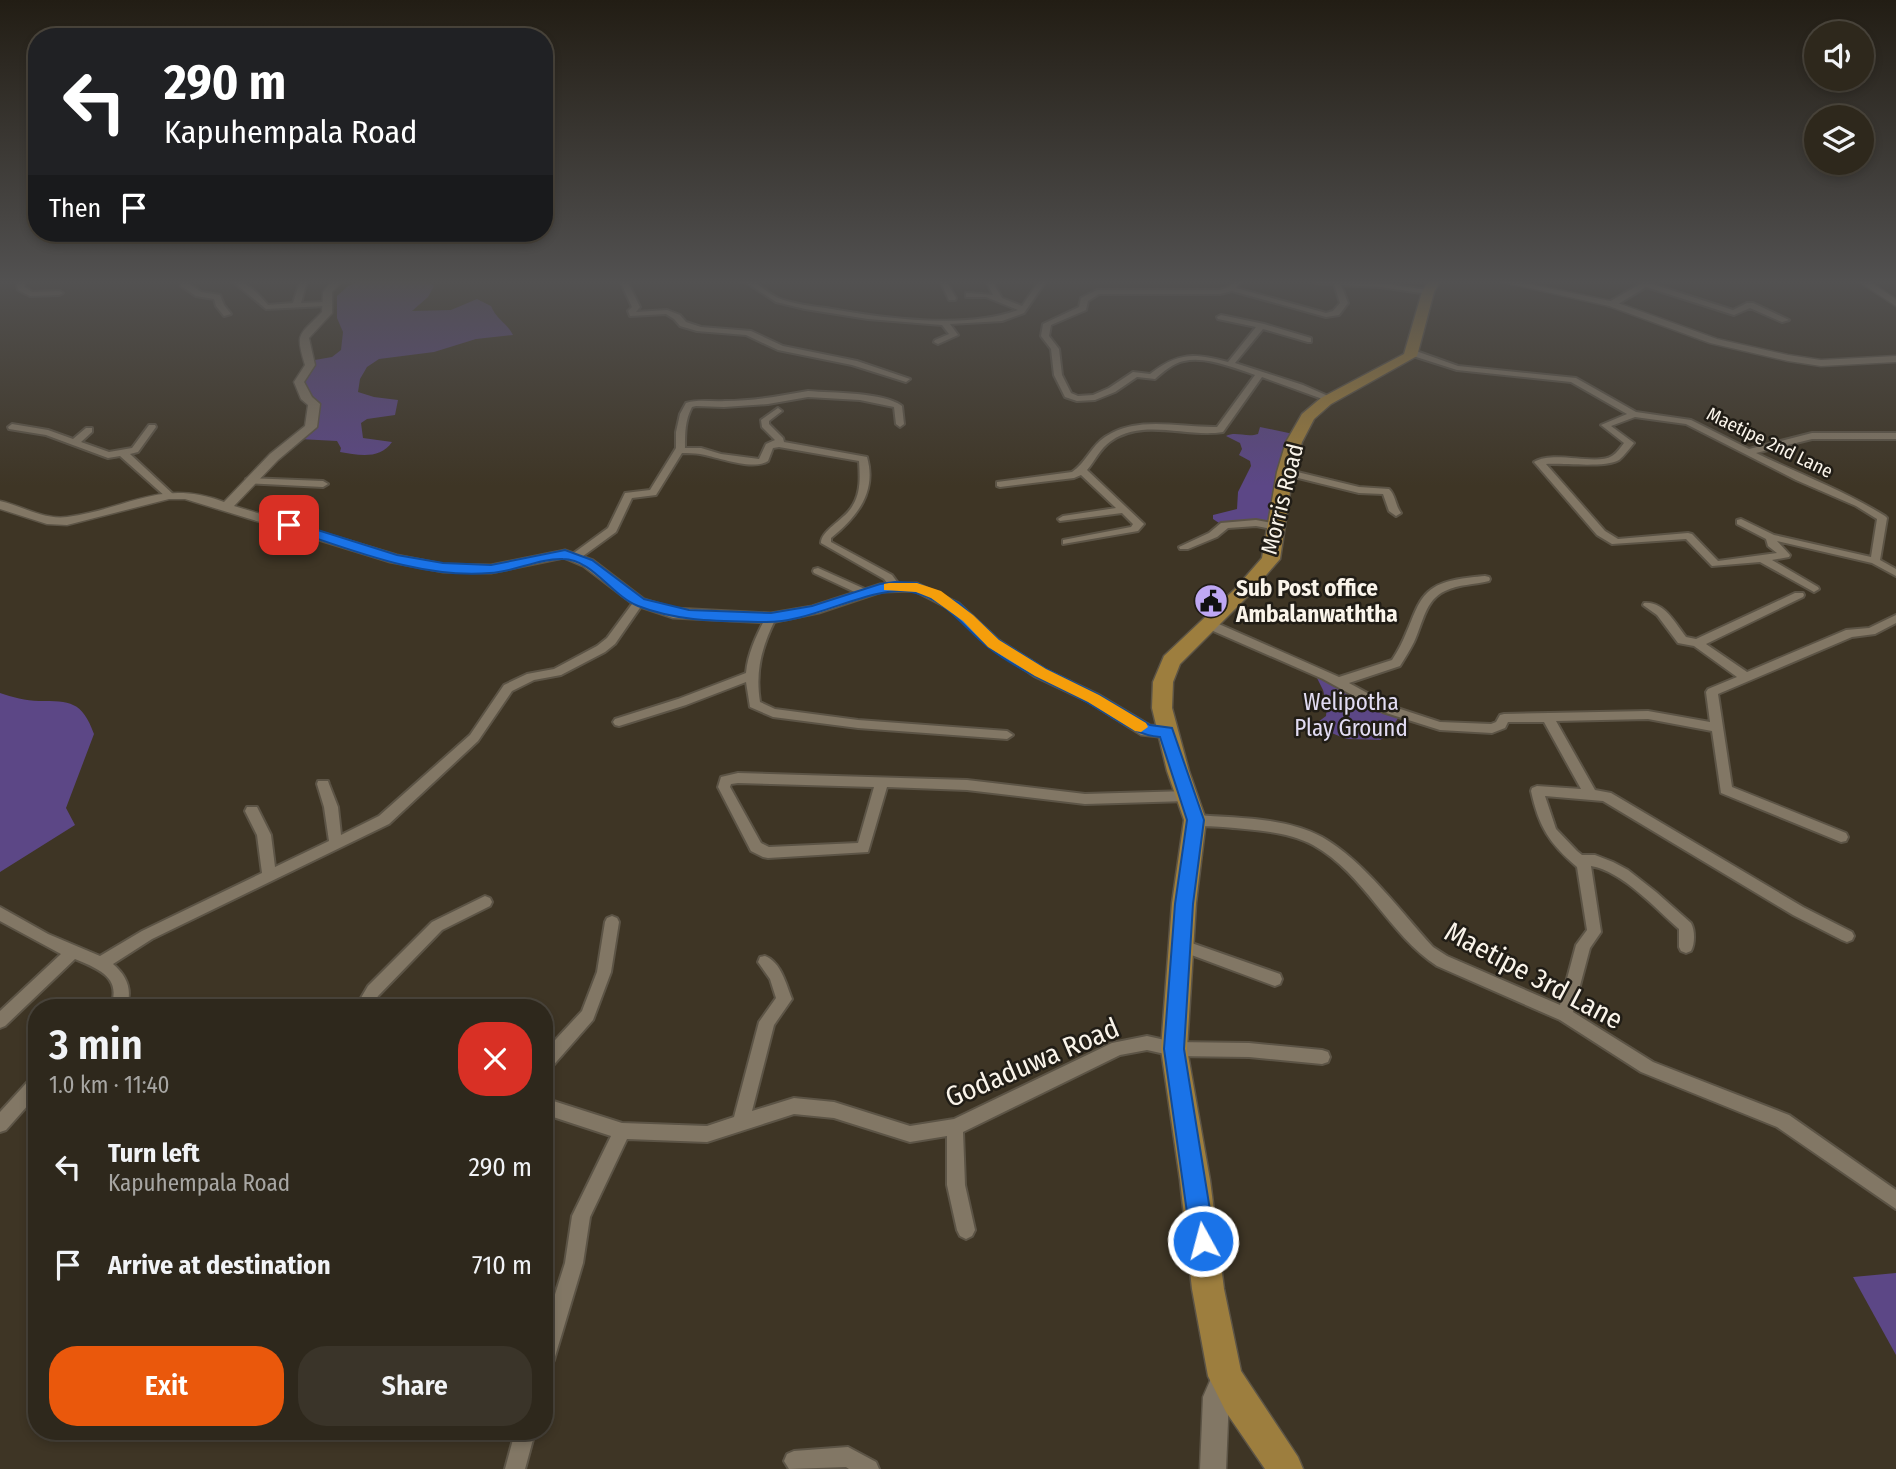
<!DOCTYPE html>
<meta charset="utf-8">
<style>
:root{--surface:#2e281c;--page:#3a3429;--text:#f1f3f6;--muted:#a7a6a3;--line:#49443b;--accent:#ea580c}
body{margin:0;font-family:"Fira Sans Condensed",sans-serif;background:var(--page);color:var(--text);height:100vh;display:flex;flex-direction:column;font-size:26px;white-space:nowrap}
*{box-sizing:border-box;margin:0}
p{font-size:23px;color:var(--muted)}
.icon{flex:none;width:38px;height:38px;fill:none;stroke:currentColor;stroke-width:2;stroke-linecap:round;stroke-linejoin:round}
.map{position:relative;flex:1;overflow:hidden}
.drawer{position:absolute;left:28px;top:999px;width:525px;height:441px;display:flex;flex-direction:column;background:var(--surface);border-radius:28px;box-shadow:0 4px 10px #0003,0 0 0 2px var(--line)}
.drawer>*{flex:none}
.hud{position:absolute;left:28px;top:28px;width:525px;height:214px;border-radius:28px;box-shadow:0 4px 10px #0003,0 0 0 2px var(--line);background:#202124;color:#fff;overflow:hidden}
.buttons{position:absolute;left:1804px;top:21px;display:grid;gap:14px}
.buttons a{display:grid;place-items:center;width:70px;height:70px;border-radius:50%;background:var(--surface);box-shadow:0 4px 10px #0003,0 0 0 2px var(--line);font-size:35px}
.pin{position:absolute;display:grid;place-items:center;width:60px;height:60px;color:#fff;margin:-30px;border-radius:14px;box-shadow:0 4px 10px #0006}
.me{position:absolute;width:77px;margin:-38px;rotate:353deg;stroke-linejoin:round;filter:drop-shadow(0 0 5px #0008)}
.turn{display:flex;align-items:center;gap:24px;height:147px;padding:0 21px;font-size:32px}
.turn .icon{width:91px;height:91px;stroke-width:2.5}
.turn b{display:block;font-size:49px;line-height:60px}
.then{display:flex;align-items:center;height:66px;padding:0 21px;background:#0003;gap:14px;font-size:26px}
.round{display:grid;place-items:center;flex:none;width:74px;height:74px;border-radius:28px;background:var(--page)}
.headline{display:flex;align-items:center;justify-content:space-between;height:119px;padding:0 21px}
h1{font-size:42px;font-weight:600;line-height:52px}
.action{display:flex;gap:14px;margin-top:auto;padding:14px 21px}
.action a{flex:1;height:80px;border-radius:28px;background:var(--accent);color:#fff;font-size:28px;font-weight:600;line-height:80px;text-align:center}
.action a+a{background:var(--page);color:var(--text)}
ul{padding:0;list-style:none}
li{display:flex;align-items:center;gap:21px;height:98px;padding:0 21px}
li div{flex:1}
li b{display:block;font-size:26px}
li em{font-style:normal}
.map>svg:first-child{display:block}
</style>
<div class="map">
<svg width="1896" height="1469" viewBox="0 0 1896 1469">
<rect width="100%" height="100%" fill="#3e3525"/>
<g fill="#5c4786">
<path d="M 362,281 L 426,281 L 434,286 L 428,297 L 412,311 L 451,310 L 477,299 L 491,306 C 496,319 507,323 513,335 L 476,339 L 434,352 L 379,359 L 367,367 L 360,379 L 358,392 L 374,397 L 398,400 L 395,415 L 367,419 L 361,423 L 363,438 L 392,442 C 380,460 358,455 340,452 L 341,448 L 337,441 L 299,439 L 306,432 L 314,405 L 299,382 L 309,361 L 332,357 L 341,350 L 343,332 L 337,318 L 337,296 L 348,286 Z"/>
<path d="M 1260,427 L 1298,435 L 1278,524 L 1219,523 L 1213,519 L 1213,515 L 1237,509 L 1238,492 L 1251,466 L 1250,461 L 1239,455 L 1242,449 L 1240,443 L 1226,436 C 1236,431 1247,438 1258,434 Z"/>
<path d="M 1313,670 L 1401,714 L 1385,737 L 1380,740 L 1346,739 L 1327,731 L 1318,722 L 1326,716 L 1327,706 L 1323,690 Z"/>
<path d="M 0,693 C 12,697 26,701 39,701 C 70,701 82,701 94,734 L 66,808 L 75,825 L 0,872 Z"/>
<path d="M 1896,1273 L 1896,1355 L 1853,1277 Z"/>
</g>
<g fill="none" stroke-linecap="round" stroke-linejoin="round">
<g stroke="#5c5446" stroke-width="4">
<g id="minor">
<path d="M 16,281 L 23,281 L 25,287 L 32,292 L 59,291 L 63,293 L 59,295 L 30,296 L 18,290 Z"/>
<path d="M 232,281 C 247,280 258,294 268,305 L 293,303 L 300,281 L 307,281 L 301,303 L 325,302 L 329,304 L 325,306 L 266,309 Z"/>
<path d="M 620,281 L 627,281 L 640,307 L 636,312 L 667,310 L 680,315 L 686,322 L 701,327 L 751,331 L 783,346 L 857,361 L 910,379 L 906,382 L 852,365 L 778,350 L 746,335 L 697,331 L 680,326 L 674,319 L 666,314 L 630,316 L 628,311 L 632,307 Z"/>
<path d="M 740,281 L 757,281 L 756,283 C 763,288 770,294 778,298 C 793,304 810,306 826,308 C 882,318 964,330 1018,310 L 986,297 L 966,297 L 966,293 L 969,293 L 993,295 L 986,281 L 992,281 L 1002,298 L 1022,306 L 1039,281 L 1046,281 L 1024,313 L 1002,321 L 950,324 L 958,335 L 938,344 L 934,342 L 935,340 L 949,334 L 942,325 L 868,319 L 805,309 L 776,302 L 747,283 Z"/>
<path d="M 940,281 L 946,281 L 956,298 L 955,300 L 949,300 Z"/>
<path d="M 1234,281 L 1241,281 L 1236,288 L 1326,313 L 1333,311 L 1340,303 L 1334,284 L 1316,283 L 1313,281 L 1380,283 L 1428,290 L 1432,292 L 1428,294 L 1380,287 L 1341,285 L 1348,303 L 1339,315 L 1326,317 L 1232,291 L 1220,294 L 1099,294 L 1088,301 L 1086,310 L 1051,325 L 1049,336 L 1059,349 L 1062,375 L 1071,393 L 1078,396 L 1093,395 L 1109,388 L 1133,372 L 1150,374 C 1178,352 1195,353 1228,362 L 1256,327 L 1218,319 L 1217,317 L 1221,315 L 1264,324 L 1311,338 L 1311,342 L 1308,342 L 1263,329 L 1235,363 L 1303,385 L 1335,399 L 1328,401 L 1262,377 L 1223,432 C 1187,438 1144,418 1111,441 C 1100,448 1095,461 1087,470 L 1144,524 L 1138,531 L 1063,544 L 1063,540 L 1131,527 L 1133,524 L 1122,513 L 1060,521 L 1058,519 L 1063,516 L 1116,508 L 1081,475 L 1074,478 L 1000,487 L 997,486 L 997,482 L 1072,472 C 1086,463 1091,446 1105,437 C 1138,415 1181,428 1217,427 L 1255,375 C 1234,368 1206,356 1184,361 C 1173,363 1163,372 1155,379 L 1137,377 L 1115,392 L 1095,400 L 1077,401 L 1065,397 L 1054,375 L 1051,349 L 1041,336 L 1043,324 L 1079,307 L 1081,298 L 1097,290 L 1220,290 L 1229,287 Z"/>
<path d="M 1640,281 L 1649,281 L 1649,283 L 1733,310 L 1747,303 L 1753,303 L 1789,320 L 1782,322 L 1750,308 L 1734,315 L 1646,287 L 1615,306 L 1609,306 L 1609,302 L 1642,283 Z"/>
<path d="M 181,282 L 187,282 L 201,292 L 220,295 L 224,305 L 231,314 L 224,316 L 216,306 L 214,299 L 196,296 L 181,286 Z"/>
<path d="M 1410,351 L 1416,351 L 1458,366 L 1576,378 L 1636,412 L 1691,420 L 1749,449 L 1812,433 L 1896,433 L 1896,439 L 1812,439 L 1756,453 C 1799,474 1845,491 1885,516 L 1887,518 L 1880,560 L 1896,569 L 1896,576 L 1872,563 L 1777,541 L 1790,555 L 1789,557 L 1772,560 L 1818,587 L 1819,589 L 1814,592 L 1760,562 L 1712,566 L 1686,539 L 1612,544 L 1597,535 L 1534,462 C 1554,450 1596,466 1612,456 C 1617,453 1620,448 1624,443 L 1601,425 L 1627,414 L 1571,382 L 1457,370 L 1410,355 ZM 1635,417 L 1686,424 L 1796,480 L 1856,506 L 1877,519 L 1871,557 L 1774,535 L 1741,519 L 1737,520 L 1737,524 L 1766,539 L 1768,546 L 1777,553 L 1718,561 L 1692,534 L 1688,533 L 1618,539 L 1605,531 L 1546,464 C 1564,463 1606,468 1619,460 C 1624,456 1629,449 1634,443 L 1611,426 Z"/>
<path d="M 808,391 C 832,393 884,392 902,406 L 904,424 L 900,427 L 896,424 L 894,407 L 860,400 L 808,397 L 768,404 L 724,407 L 696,406 L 692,407 C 685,420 685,433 685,448 L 701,448 L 721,454 L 759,459 L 766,444 L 775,440 L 762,427 L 761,420 L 778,408 L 782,411 L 769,421 L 769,424 L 783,438 L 784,442 L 867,457 C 877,492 857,517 831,538 L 831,542 L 892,575 L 900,586 L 899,588 L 891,588 L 884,579 L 821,543 C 821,530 846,519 853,505 C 861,492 860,476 859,461 L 779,447 L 773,448 L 768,461 C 753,471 717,457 700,454 C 694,453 688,453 682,453 L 656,495 L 632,498 L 616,532 L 579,559 L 571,559 L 571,555 L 608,528 L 625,493 L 650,490 L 676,448 L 676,432 L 680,414 L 686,403 C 699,399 711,402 725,401 C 753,401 780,396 808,391 Z"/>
<path d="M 12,424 L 48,430 L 73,439 L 86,428 L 92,428 L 92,432 L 81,442 L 109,452 L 132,448 L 149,425 L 155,425 L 156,427 L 138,452 L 130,454 L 174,495 L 169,498 L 166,497 L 120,456 L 108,458 L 46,435 L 9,429 L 8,427 Z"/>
<path d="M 1285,469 L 1359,487 L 1389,489 C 1396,496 1395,505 1401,513 L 1396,516 L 1389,511 L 1383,494 L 1359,493 L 1282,474 L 1280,472 Z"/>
<path d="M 249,478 L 323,481 L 328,484 L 323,487 L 246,483 L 246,479 Z"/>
<path d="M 1256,520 L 1282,525 L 1283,527 L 1278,530 L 1256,526 L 1228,528 L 1217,537 L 1188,549 L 1180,549 L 1179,547 L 1209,533 L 1221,523 Z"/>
<path d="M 818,568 L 867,590 L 868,592 L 863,595 L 859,594 L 814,573 L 813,571 L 814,569 Z"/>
<path d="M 1485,576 L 1489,577 L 1490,579 L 1489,581 C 1474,585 1459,584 1445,591 C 1425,600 1423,623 1414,642 C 1410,650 1405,658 1400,666 L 1349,683 L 1391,706 L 1440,722 L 1491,724 L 1496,722 L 1500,715 L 1504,714 L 1648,711 L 1710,722 L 1706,692 L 1708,689 L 1737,677 L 1694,646 L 1678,643 L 1657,615 L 1643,605 L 1644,603 C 1664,601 1675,623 1686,637 L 1696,639 L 1795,593 L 1803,593 L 1804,595 L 1803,597 L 1706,644 L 1747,672 L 1846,630 L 1869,628 L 1896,615 L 1896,623 L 1875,634 L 1852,637 L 1718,694 L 1732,787 L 1846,833 L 1848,837 L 1846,841 L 1841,842 L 1721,793 L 1712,731 L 1648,719 L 1556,721 L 1595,790 L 1611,793 L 1803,907 L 1852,932 L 1854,936 L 1852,940 L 1847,942 L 1842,940 L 1793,915 L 1603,801 L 1545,796 L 1556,829 L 1577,851 L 1582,855 L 1595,855 L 1613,862 L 1628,870 L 1656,892 L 1691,923 C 1695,930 1695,944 1691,951 L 1686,953 L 1681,951 L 1679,947 L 1679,929 C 1656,909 1622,871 1591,866 L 1601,932 L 1590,948 L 1573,1012 L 1653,1062 L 1789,1115 L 1896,1190 L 1896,1209 L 1777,1127 L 1641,1072 L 1560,1020 L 1437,966 C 1389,935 1364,873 1313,845 C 1287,831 1252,830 1223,827 C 1212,826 1201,827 1190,824 L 1188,820 L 1190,816 L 1195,815 C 1236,818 1285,817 1322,837 C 1363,860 1402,913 1433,947 L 1447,956 L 1560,1005 L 1576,945 L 1587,930 L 1577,867 C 1549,843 1539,827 1531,791 L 1532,788 L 1537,786 L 1581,789 L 1544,722 L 1508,722 L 1505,728 L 1492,733 L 1440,730 L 1383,712 L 1323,679 L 1204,627 L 1202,624 L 1204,621 L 1212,621 L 1339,677 L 1392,660 C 1398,651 1403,641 1407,631 C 1413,618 1417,602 1428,592 C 1442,579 1466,578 1485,576 Z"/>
<path d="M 639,599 L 644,602 L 615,644 L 605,652 L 561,675 L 534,680 L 512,691 L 478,741 L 389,824 L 152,939 L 113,964 C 127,976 133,990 126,1008 L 110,1008 C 123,978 99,969 75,959 L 5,1026 L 0,1028 L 0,1011 L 61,954 L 0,921 L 0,907 L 48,934 L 100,956 L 142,931 L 262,873 L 257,835 L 245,811 L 247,807 L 257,807 L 271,835 L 275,867 L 329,841 L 324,807 L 317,784 L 318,781 L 328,781 L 329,784 L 338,807 L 341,835 L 379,816 L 470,735 L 504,685 L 527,674 L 554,669 L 597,646 L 607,638 L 635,600 Z"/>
<path d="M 771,614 L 776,618 C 762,646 755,670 760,702 L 775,709 L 858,720 L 1007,731 L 1013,735 L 1007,739 L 858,728 L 773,717 L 750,707 L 746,682 L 686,705 L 619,726 L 615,725 L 613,722 L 615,719 L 678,699 L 746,673 C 748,652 757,634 767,615 Z"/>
<path d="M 738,773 L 967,780 L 1085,794 L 1188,791 L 1193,792 L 1194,796 L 1193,800 L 1188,801 L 1085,804 L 967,790 L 887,787 L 868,852 L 768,858 L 763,857 L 751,851 L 718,787 L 721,777 ZM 738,783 L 874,787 L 858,843 L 769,847 L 761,843 L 730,787 L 731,784 Z"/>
<path d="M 485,896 L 490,898 L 492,902 L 490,906 L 442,930 L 378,996 L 371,1008 L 355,1008 L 368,986 L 432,922 Z"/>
<path d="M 612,916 L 617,918 L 619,922 L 611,972 L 593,1020 L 550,1069 L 544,1071 L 544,1052 L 582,1011 L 597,972 L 605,922 L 607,918 Z"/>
<path d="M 1183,940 L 1280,974 L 1282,979 L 1280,984 L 1275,986 L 1178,950 L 1176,946 L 1178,942 Z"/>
<path d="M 765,956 C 781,962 786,984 792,999 L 774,1025 L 752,1111 L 794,1098 L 834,1102 L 910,1126 L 954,1119 L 1112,1043 L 1147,1036 L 1174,1042 L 1249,1043 L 1322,1050 L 1328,1052 L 1330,1057 L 1328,1062 L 1322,1064 L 1249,1057 L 1174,1056 L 1147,1050 L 1120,1055 L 963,1132 L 965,1185 L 975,1230 L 972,1236 L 966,1239 L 960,1236 L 957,1230 L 947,1185 L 947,1136 L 910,1142 L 834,1118 L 794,1114 L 707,1142 L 627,1139 L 590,1217 L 583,1263 L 554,1360 L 551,1367 L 544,1369 L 544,1329 L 565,1263 L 572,1216 L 611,1136 L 544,1114 L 544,1098 L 622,1123 L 707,1126 L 734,1117 L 759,1022 L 776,998 L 770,979 L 758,962 L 760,957 Z"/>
<path d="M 37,1075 L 37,1095 L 6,1130 L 0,1132 L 0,1112 L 31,1078 Z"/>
<path d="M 515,1432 L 535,1432 L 525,1469 L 505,1469 Z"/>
<path d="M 848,1447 L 876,1462 L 879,1469 L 849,1469 L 846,1467 L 789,1469 L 784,1461 L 787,1454 L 794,1451 Z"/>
</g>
</g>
<g stroke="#5c5446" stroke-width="3">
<g id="tertiary">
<path d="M 332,281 L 342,281 L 332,292 L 332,313 L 309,338 L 315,365 L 304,382 L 312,397 L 320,404 L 317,427 L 278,460 L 234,506 L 397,555 L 443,564 L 491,565 L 565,550 L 593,560 L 644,599 L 674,608 L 771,613 L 812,606 L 880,584 L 917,583 L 959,603 L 999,640 L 1045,669 L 1098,694 L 1150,725 L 1167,726 L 1175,732 L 1167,738 L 1141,735 L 1088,702 L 1035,677 L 989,646 L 949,609 L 914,591 L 882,592 L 819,613 L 771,623 L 673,618 L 634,605 L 583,566 L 564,558 L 491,573 L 443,572 L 390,562 L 185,499 L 169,499 L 67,525 L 47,524 L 0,509 L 0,501 C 22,506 44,520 67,517 C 128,509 160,478 224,502 L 270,454 L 305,426 L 308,405 L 301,399 L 294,382 L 305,365 C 295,332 299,336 322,312 L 323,292 Z"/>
<path d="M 1499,281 L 1515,281 L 1615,302 L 1717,339 L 1788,355 L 1821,360 L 1896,356 L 1896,362 L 1821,366 L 1788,361 L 1710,343 L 1609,306 Z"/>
<path d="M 1858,281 L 1868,281 L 1896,299 L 1896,306 Z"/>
<path d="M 1225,1364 L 1234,1367 L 1237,1376 L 1229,1397 L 1226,1469 L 1200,1469 L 1203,1397 L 1216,1367 Z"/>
</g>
</g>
<g stroke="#5c5446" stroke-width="3">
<path id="primary" d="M 1428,281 L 1440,281 L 1434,292 L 1417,356 L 1331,404 L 1314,419 L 1302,442 L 1293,472 L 1280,559 L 1247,597 L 1180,664 L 1173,682 L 1172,708 L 1189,771 L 1206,820 L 1196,903 L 1187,1049 L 1210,1180 L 1224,1289 L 1241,1371 L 1298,1457 L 1303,1469 L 1265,1469 L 1226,1412 L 1208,1376 L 1192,1289 L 1180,1180 L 1161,1049 L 1172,903 L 1184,820 L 1167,771 L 1152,708 L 1153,682 L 1164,656 L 1235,589 L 1262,558 L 1277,472 L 1286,442 L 1302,414 L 1321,398 L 1404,354 L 1422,292 Z"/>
</g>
<use href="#minor" fill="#827765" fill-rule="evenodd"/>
<use href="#tertiary" fill="#827765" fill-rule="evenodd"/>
<use href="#primary" fill="#9d7e3e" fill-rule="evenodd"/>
</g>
<linearGradient id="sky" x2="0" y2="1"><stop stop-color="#221d14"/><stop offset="0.58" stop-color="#525151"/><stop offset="1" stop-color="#525151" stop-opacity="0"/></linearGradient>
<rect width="1896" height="486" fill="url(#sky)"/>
<path fill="#1a73e8" stroke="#114b97" stroke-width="2" d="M 289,521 L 397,555 L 443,563 L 491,565 L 565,550 L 592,560 L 644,599 L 689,610 L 771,613 L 812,606 L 880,584 L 895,582 L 917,583 L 959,603 L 999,640 L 1046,669 L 1099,695 L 1150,725 L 1172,728 L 1204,820 L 1193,904 L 1184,1049 L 1215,1241 L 1211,1249 L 1203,1253 L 1195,1249 L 1191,1241 L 1164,1049 L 1175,904 L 1187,820 L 1160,737 C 1132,735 1110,714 1085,701 C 1053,684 1017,670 988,647 C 964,628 945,598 912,592 C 871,584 812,624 763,622 C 720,621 679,622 638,606 C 612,596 592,559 563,559 C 539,558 514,572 490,573 C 420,579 350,549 285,528 L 285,522 Z"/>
<path fill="#f59e0b" d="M 889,583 L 917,583 L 941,591 L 973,615 L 999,640 L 1046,669 L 1099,695 L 1146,723 L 1148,727 L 1141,732 L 1135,731 L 1088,702 L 1035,676 L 988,647 L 963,621 L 931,598 L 916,592 L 884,590 L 884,584 Z"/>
<defs>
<g id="civic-disc" transform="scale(1.75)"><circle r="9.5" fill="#bfa8f4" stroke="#211d16"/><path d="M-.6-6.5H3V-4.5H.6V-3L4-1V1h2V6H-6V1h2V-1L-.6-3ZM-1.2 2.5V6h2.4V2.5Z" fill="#111"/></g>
</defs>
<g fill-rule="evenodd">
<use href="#civic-disc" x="1211" y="601"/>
</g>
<g text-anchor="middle" stroke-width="5" stroke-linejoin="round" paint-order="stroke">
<g font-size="19" fill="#faf4ea" stroke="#211d16">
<text transform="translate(1770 442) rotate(26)" y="7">Maetipe 2nd Lane</text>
</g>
<g font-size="23" fill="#faf4ea" stroke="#211d16">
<text transform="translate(1282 499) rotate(-76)" y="8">Morris Road</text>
</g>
<g font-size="23" font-weight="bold" fill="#faf4ea" stroke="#211d16" text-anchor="start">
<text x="1236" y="596">Sub Post office<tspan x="1236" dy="26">Ambalanwaththa</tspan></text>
</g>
<g font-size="23" fill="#e2dcf3" stroke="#211d16">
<text x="1351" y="710">Welipotha<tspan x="1351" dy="26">Play Ground</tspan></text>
</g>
<g font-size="28" fill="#faf4ea" stroke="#211d16">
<text transform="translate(1534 975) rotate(28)" y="10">Maetipe 3rd Lane</text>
<text transform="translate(1032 1062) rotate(-23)" y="10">Godaduwa Road</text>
</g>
</g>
</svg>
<div class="buttons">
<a><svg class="icon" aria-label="sound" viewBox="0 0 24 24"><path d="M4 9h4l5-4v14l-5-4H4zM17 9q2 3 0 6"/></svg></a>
<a><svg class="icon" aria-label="layers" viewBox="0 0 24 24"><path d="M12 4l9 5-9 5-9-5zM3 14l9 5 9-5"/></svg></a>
</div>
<div class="pin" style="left:289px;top:525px;background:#d93025"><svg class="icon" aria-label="arrive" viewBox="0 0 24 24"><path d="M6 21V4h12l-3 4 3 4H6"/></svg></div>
<svg class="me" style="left:1203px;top:1241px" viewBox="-20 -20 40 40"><circle r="17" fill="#1a73e8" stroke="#fff" stroke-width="3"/><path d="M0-11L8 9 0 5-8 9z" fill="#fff"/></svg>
<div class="hud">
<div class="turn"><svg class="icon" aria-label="left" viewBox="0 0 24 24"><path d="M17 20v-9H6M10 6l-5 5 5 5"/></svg><div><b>290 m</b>Kapuhempala Road</div></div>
<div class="then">Then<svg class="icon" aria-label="arrive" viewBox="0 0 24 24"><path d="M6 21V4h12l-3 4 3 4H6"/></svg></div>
</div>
<section class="drawer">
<div class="headline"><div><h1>3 min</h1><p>1.0 km · 11:40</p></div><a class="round" style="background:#d93025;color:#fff"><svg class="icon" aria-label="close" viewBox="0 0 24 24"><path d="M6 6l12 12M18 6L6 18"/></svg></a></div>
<ul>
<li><svg class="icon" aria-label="left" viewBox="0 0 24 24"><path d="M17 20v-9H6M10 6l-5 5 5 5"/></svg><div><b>Turn left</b><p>Kapuhempala Road</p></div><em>290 m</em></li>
<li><svg class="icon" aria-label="arrive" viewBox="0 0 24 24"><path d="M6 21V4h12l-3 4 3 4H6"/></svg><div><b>Arrive at destination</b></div><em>710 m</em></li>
</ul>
<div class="action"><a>Exit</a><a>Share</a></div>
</section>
</div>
